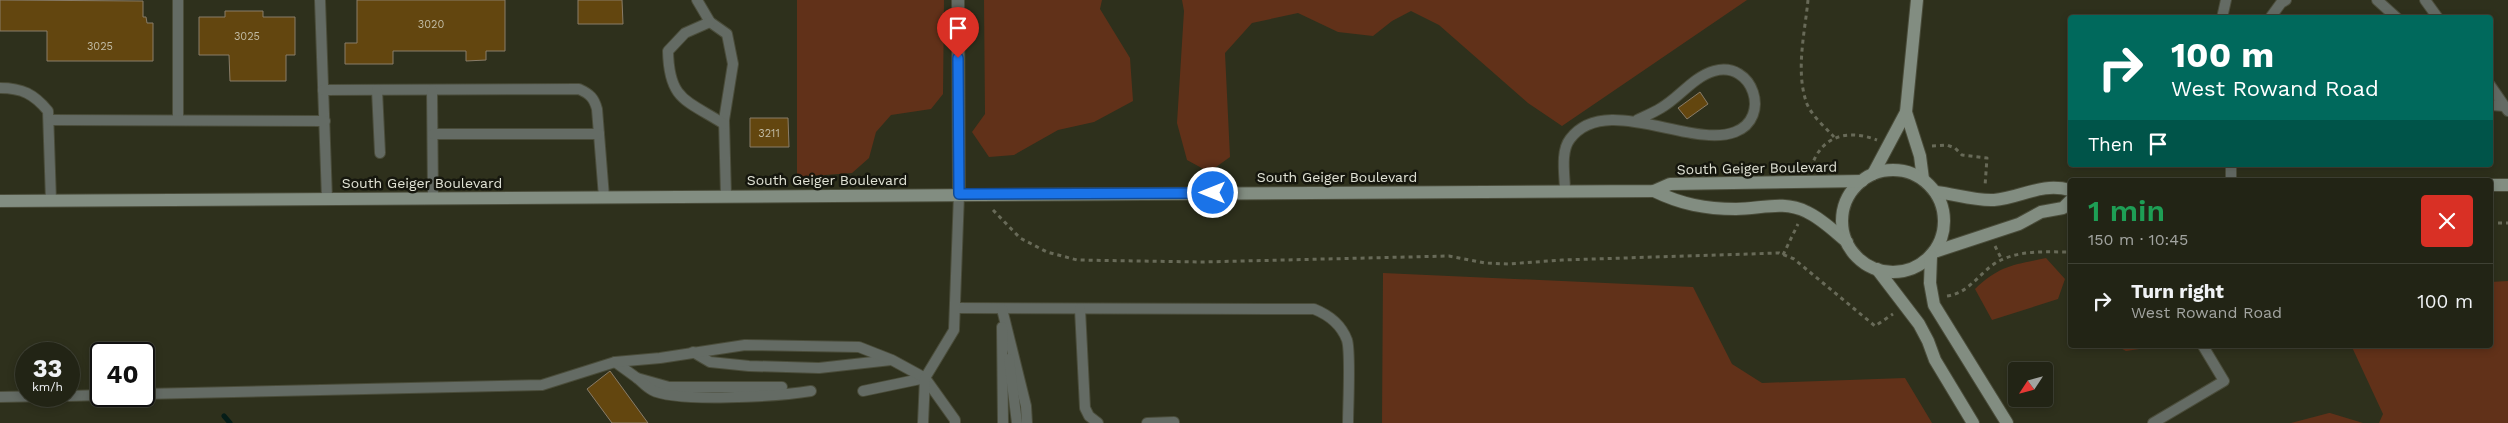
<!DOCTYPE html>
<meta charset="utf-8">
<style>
:root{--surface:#222415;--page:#2a2c1e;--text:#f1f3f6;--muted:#a2a4a0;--line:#3f4134}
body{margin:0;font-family:"Work Sans",sans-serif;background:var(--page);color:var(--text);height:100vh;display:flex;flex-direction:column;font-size:19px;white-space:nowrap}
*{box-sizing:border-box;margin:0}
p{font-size:16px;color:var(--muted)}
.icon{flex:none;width:28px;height:28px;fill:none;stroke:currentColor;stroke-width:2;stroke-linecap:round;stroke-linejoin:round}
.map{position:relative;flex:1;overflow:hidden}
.panel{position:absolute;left:2068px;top:178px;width:425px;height:170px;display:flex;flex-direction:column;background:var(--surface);border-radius:5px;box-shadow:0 2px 8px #0003,0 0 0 1px var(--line)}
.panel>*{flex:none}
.top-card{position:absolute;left:2068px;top:15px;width:425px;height:152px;border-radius:5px;box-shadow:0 2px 8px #0003,0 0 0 1px var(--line);background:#00695c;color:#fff;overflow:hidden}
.needle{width:32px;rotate:234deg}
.tools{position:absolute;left:2008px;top:362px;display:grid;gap:10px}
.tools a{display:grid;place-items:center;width:45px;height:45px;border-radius:5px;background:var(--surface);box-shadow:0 2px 8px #0003,0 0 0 1px var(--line);font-size:25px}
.speed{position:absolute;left:15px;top:342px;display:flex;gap:10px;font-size:25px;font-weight:700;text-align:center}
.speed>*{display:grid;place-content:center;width:65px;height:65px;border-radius:50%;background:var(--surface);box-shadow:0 2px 8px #0003,0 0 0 1px var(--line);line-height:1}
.speed small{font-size:12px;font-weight:400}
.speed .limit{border:2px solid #111;border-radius:8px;background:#fff;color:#111}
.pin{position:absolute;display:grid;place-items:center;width:42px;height:42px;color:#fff;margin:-51px -21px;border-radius:50% 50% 50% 0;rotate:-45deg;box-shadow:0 0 5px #0007}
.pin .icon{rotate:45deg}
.me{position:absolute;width:55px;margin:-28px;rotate:270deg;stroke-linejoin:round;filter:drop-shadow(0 0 4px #0008)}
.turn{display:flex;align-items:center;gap:18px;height:105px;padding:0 20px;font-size:22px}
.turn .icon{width:65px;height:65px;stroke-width:2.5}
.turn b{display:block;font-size:35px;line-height:42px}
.then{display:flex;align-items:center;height:48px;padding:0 20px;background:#0003;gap:10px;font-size:19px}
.round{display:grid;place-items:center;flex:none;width:52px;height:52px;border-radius:5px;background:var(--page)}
.overview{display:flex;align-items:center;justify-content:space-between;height:85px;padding:0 20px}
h1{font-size:30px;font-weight:600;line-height:38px;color:#1e9e55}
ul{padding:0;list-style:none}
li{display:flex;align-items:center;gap:15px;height:75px;padding:0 20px;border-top:1px solid var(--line)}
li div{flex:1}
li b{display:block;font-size:19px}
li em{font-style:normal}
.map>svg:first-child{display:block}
</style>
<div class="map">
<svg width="2508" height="423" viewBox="0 0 2508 423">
<rect width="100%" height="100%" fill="#2e301c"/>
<g fill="#613119">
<path d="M 797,0 L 944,0 L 943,94 L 931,109 L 891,115 L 876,132 L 869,158 L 852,173 L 797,177 Z"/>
<path d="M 984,0 L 1102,0 L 1100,9 L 1130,58 L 1133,101 L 1094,122 L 1058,130 L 1014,155 L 989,157 L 972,132 L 985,114 Z"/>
<path d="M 1182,0 L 1747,0 L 1562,126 L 1528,103 L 1439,25 L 1411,11 L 1392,21 L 1373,36 L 1338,32 L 1298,13 L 1252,23 L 1225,53 L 1230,157 L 1209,172 L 1187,160 L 1177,123 L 1184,11 Z"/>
<path d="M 2046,258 L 2065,279 L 2058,299 L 1992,320 L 1975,289 C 2000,265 2014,265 2046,258 Z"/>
<path d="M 1383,273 L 1693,287 L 1732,364 L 1762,383 L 1905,378 L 1932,423 L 1382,423 Z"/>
<path d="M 2508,281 L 2508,423 L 2379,423 L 2383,414 L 2351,345 L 2490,345 L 2490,282 Z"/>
<path d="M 2115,345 L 2166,345 L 2126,351 Z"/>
<path d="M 2330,413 L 2363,423 L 2291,423 L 2329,413 Z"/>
</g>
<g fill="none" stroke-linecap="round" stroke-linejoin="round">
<path stroke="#051d18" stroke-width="5" d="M 224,416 L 230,423"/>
</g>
<g fill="#63460f" stroke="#897c68">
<path d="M 0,0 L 143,1 L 143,17 L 146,17 L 147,23 L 153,23 L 153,61 L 47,61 L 47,31 L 0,31 Z"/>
<path d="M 357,0 L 505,0 L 505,51 L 486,51 L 486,60 L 466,61 L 466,51 L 393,51 L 393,64 L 345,64 L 345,43 L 357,43 Z"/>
<path d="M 578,0 L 622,0 L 623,24 L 578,24 Z"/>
<path d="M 225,11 L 263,11 L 263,17 L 295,17 L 295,55 L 286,55 L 286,81 L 230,81 L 229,55 L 199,55 L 199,17 L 225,17 Z"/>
<path d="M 1700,92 L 1708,104 L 1687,119 L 1678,108 Z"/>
<path d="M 750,118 L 788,118 L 789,147 L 750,147 Z"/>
<path d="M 610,371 L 648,423 L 612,423 L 587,389 Z"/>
</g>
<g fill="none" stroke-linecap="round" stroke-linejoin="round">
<g stroke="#4a4c3a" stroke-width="12">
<g id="lane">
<path d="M 178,0 L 178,120"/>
<path d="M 320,0 L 327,199"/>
<path d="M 697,0 L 710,22 L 727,34 L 733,64 L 724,120 L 726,196"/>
<path d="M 2377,0 L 2397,18"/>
<path d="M 2425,0 L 2438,18"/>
<path d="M 2222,18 L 2226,0"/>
<path d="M 2270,18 L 2281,3 L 2286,0"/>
<path d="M 710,22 L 685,33 L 668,51 C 669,100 686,100 724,124"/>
<path d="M 2490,85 L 2508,111"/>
<path d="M 0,88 C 22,88 34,94 48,111 L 51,201"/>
<path d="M 323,90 L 579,89 C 590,94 594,98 597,109 L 604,197"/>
<path d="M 377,90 L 380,153"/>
<path d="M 432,90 L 433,198"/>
<path d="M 2490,105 L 2504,106"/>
<path d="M 50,120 L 325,121"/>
<path d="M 433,134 L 599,134"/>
<path d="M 2231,180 L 2231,165"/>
<path d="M 1565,191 C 1565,176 1560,152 1570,139 C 1605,92 1691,149 1735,132 C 1772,118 1753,60 1714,71 C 1693,77 1679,98 1661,108 C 1653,113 1645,116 1637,120"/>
<path d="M 955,308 L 1314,309 C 1329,315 1341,324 1347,340 C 1351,353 1348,406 1348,423"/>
<path d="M 1002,309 L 1026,406 L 1027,423"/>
<path d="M 1080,309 L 1085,408 L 1089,416 L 1098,423"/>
<path d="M 1002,327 L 1003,423"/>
<path d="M 693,352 L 710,362 L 749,366 L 819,368 L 891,360"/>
<path d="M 1009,359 L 1017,423"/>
<path d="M 615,362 L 637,378 L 669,387 L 782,387"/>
<path d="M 637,378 C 641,381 646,387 652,390 C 676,403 781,396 811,391"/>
<path d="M 863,391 L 925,378"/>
<path d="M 144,394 L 542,385 L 615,362 L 660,358 L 745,345 L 859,347 L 892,360 L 925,378 L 955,420 L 955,423"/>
<path d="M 69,396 L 101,395"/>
<path d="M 0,397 L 51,396"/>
<path d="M 923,423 L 925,378 L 954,330 L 959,194"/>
<path d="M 1147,423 L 1174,422"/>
<path d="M 2153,423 L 2224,381 L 2203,346"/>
</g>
</g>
<g stroke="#4a4c3a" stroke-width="14">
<path id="street" d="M 958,0 L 959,194"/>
</g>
<g stroke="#4a4c3a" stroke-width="14">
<g id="secondary">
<path d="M 1906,112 L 1920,156 L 1923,179"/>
<circle cx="1893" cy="221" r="51"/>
<path d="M 1873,174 L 1906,112 L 1917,0"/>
<path d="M 2490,185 L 2508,185"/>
<path d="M 1654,191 C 1681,204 1705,209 1736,209 C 1761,209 1783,200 1807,212 C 1822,219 1835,232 1847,242"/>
<path d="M 1936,192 C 1955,194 1974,201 1994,200 C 2021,198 2041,182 2070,190"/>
<path d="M 0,201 L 1654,191 L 1670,184 L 1862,181"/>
<path d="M 1934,252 L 2019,224 L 2041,212 L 2063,208 L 2070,201"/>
<path d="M 1931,256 L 1930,283 L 1934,305 L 2007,423"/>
<path d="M 1877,269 L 1919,324 L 1928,341 L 1935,360 L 1973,423"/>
</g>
</g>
<g stroke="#686a58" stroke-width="3" stroke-dasharray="4 4" stroke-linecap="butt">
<path d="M 1808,0 C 1805,32 1795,72 1807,104 C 1812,116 1825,127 1834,137"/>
<path d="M 1932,146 L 1947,145 L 1955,148 L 1962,155 L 1987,158 L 1985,186"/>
<path d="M 1811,168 C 1821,135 1848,129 1877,140"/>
<path d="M 993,210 L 1020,238 L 1047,252 L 1077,260 L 1202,262 L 1449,256 L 1485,263 L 1508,264 L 1562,260 L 1779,253 L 1794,259 L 1875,326 L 1893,314"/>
<path d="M 2490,223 L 2508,223"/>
<path d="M 1995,246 L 2002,260"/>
<path d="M 1783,255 L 1798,224"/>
<path d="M 1947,296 C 1971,293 1980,270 2001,260 C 2022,250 2047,252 2070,252"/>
</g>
<use href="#lane" stroke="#646b64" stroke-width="10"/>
<use href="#street" stroke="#646b64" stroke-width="12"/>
<use href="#secondary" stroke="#828d81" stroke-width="12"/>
</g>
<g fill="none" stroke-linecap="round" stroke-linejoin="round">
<g stroke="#114b97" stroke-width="12">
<path id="route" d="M 958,58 L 959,194 L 1213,193"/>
</g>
<use href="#route" stroke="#1a73e8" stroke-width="9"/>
</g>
<g text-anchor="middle" stroke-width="5" stroke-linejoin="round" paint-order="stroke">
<g font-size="11" fill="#c1bba4">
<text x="431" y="28">3020</text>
<text x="247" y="40">3025</text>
<text x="100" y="50">3025</text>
<text x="769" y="137">3211</text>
</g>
<g font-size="14" fill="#e0e2d5" stroke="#16170e">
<text transform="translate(1757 168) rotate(-1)" y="5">South Geiger Boulevard</text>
<text x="1337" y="182">South Geiger Boulevard</text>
<text x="827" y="185">South Geiger Boulevard</text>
<text x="422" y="188">South Geiger Boulevard</text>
</g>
</g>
</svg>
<div class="tools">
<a><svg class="needle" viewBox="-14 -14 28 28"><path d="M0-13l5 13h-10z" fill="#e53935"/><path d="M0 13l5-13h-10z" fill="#a2a4a0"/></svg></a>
</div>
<div class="speed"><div>33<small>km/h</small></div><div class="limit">40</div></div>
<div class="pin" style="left:958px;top:58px;background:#d93025"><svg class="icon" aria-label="arrive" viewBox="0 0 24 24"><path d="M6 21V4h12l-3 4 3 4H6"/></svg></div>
<svg class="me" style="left:1213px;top:193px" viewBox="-20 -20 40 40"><circle r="17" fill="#1a73e8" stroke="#fff" stroke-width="3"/><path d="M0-11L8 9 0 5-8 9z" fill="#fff"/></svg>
<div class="top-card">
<div class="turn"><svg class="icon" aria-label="right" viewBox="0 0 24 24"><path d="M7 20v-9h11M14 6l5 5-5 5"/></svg><div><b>100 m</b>West Rowand Road</div></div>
<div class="then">Then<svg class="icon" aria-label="arrive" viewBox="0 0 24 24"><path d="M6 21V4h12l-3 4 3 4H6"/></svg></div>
</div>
<section class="panel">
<div class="overview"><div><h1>1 min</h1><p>150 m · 10:45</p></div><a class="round" style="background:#d93025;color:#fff"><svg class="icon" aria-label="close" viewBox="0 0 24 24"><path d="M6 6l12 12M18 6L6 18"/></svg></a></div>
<ul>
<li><svg class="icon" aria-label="right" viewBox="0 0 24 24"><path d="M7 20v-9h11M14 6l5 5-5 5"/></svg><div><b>Turn right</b><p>West Rowand Road</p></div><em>100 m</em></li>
</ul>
</section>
</div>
